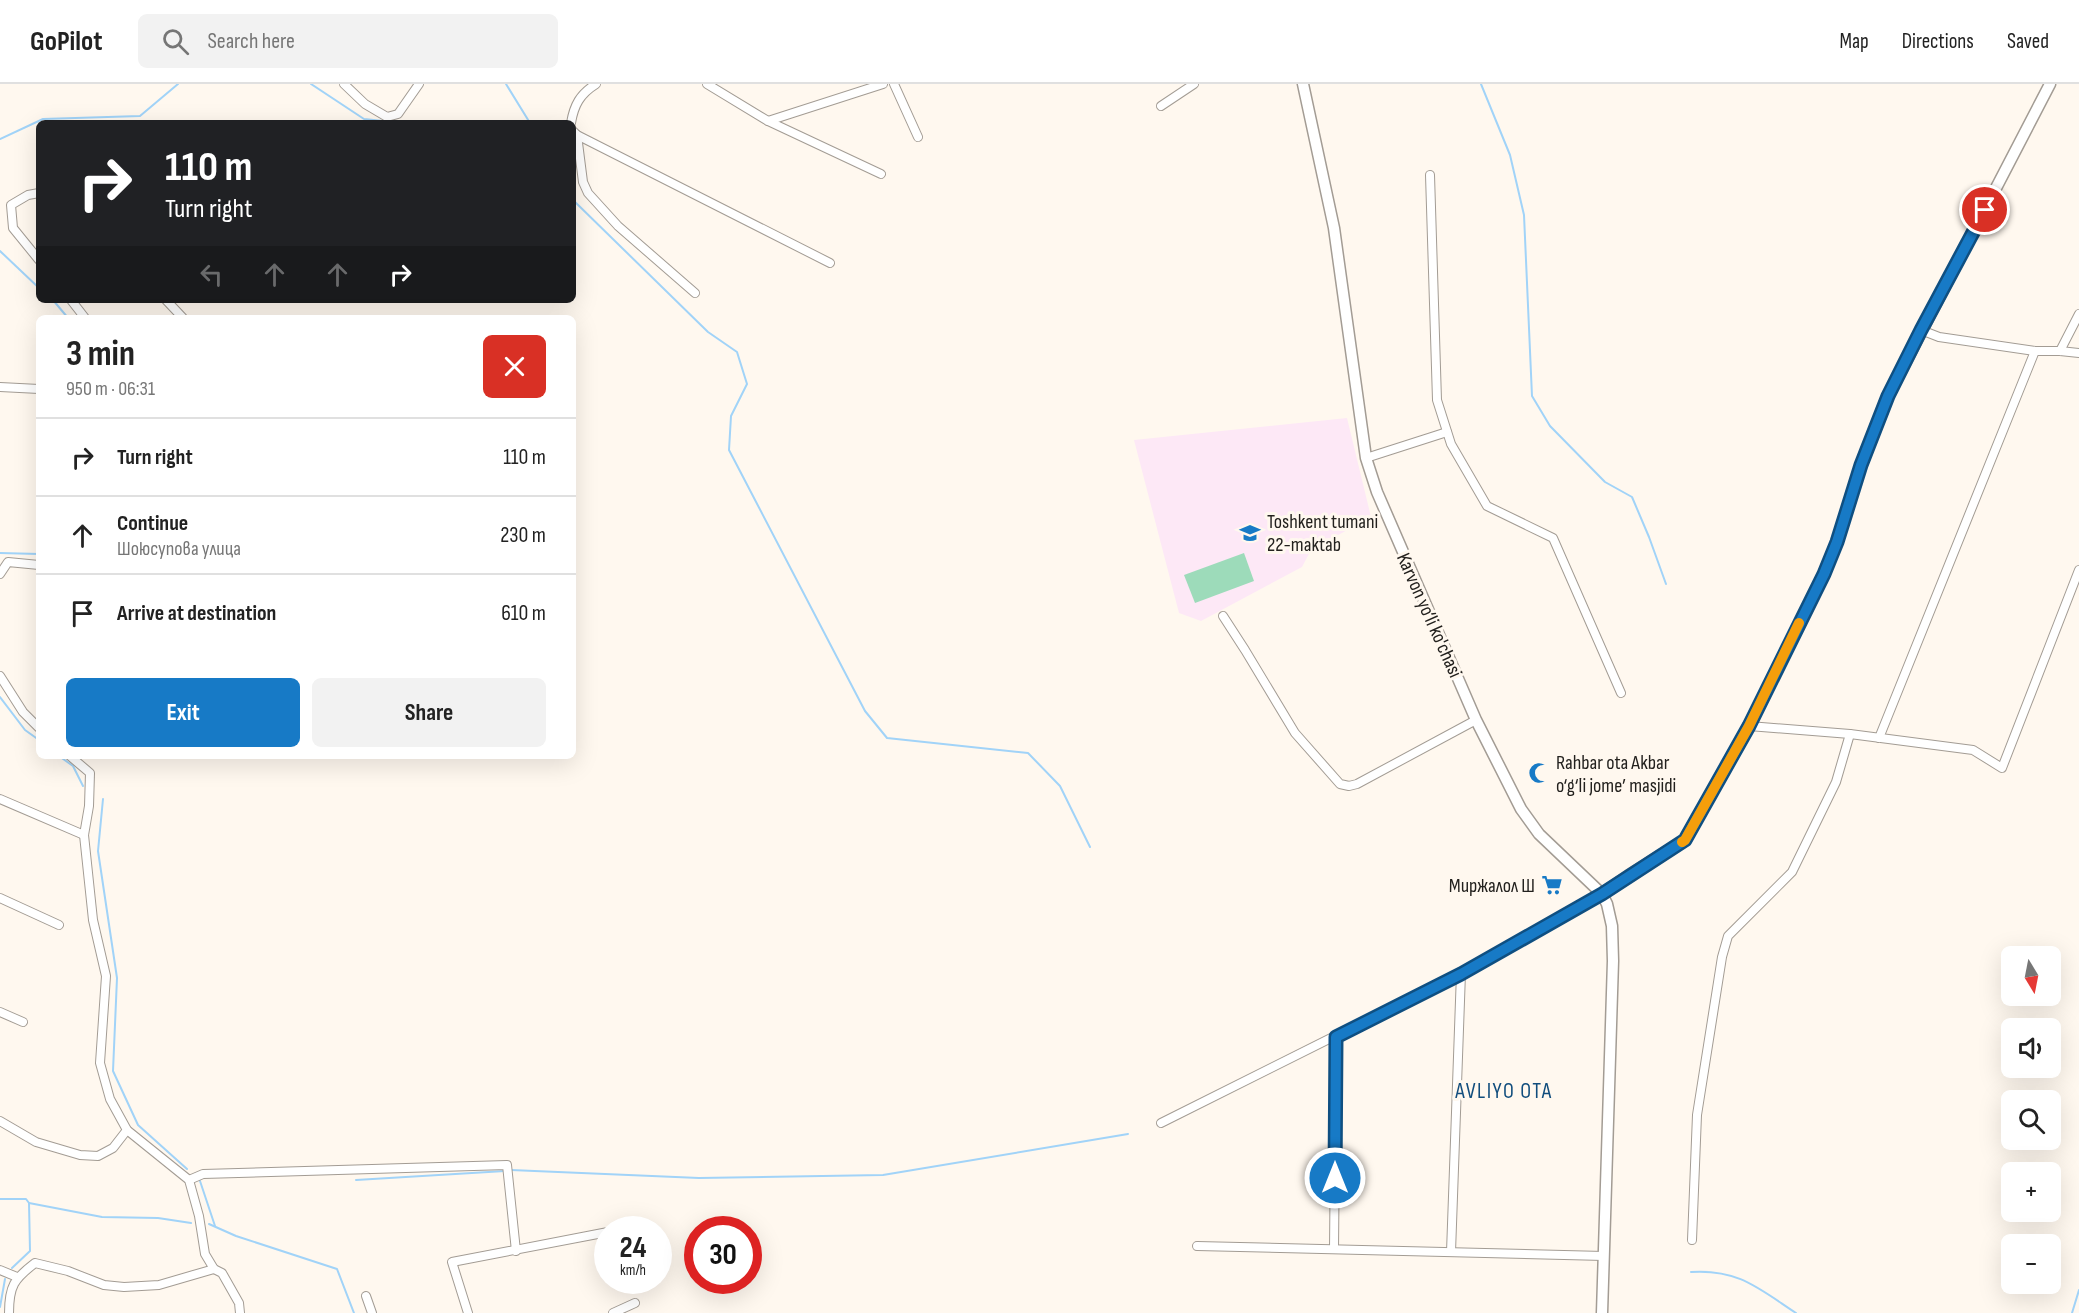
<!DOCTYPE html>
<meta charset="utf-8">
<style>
:root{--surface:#fff;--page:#f2f2f2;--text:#222;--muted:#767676;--line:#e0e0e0;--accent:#177ac6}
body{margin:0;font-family:"Sofia Sans Condensed",sans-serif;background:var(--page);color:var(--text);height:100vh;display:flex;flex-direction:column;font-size:22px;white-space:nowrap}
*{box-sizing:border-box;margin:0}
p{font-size:20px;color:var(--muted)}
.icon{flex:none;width:33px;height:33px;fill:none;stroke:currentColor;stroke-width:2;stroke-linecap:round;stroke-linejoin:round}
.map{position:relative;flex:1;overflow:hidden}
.details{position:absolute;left:36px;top:231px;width:540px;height:444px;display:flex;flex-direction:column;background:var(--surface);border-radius:9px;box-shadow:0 6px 24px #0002}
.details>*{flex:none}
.banner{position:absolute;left:36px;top:36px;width:540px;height:183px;border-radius:9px;box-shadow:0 6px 24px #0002;background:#202124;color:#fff;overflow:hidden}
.needle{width:39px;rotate:170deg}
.tools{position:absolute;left:2001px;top:862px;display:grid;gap:12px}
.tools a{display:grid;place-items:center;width:60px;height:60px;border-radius:9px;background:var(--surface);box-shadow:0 6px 24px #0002;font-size:30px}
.speed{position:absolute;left:594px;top:1132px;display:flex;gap:12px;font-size:30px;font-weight:700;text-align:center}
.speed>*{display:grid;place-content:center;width:78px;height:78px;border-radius:50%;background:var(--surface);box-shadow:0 6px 24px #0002;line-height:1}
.speed small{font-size:15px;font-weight:400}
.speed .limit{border:9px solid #d22;background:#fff;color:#111}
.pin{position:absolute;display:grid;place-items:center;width:51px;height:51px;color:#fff;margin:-26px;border:3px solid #fff;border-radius:50%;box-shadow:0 2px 6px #0007}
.me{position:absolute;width:66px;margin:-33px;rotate:0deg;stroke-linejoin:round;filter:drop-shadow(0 0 4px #0008)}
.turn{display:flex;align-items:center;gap:21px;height:126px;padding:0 30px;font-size:27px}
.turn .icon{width:78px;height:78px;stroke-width:2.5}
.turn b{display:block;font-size:42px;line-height:51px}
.lanes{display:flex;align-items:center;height:57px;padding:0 30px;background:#0003;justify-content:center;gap:30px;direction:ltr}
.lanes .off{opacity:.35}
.round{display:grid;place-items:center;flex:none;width:63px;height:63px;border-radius:9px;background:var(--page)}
.overview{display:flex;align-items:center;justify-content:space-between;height:102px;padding:0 30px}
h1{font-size:36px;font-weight:700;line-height:45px}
.cta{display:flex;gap:12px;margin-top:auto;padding:12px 30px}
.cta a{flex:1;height:69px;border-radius:9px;background:var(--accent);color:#fff;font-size:24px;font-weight:700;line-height:69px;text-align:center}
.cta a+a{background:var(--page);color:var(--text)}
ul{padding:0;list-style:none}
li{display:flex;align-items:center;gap:18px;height:78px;padding:0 30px;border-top:2px solid var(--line)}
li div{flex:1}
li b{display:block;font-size:22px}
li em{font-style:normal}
header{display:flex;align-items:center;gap:36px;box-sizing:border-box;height:84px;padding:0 30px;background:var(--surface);border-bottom:2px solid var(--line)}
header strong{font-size:28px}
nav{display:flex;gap:33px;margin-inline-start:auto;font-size:21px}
.search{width:420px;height:54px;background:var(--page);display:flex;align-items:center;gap:15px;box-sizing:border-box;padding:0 21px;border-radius:9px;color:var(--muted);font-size:22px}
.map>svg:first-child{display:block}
</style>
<header>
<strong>GoPilot</strong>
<div class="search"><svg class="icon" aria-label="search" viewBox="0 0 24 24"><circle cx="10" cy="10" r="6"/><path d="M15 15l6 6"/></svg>Search here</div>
<nav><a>Map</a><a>Directions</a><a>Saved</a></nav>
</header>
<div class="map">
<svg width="2079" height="1229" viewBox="0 0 2079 1229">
<rect width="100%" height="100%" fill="#fff8ef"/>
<path fill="#fde8f6" d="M 1347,334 L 1371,433 L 1311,466 L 1302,483 L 1201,537 L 1179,529 L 1134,356 Z"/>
<path fill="#9ddbba" d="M 1244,469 L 1254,497 L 1195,519 L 1184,491 Z"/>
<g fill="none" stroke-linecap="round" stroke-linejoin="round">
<g stroke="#a1d3f8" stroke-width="2">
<path d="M 311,0 L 364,35 L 402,39"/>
<path d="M 506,0 L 530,39"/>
<path d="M 1481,0 L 1510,71 L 1524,131 L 1532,312 L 1550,342 L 1605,398 L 1632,413 L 1649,453 L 1666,500"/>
<path d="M 0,55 L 43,35 L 140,32 L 178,0"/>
<path d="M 573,116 L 708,248 L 737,268 L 747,300 L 731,332 L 729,366 L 865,627 L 887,654 L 1028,669 L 1060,702 L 1090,763"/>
<path d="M 0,167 L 39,204"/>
<path d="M 53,216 L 68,234"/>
<path d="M 0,469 L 39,470"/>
<path d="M 0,613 L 25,646 L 39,656"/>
<path d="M 59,672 L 73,682 L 83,702"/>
<path d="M 103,715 L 98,767 L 117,894 L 113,987 L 138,1041 L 187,1085"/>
<path d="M 511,1086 L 699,1094 L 883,1091 L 1128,1050"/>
<path d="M 356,1096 L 505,1087"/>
<path d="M 200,1097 L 215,1142"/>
<path d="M 0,1115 L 26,1115 L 29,1119 L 30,1167 L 12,1184"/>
<path d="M 29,1119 L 102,1133 L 158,1134 L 191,1139"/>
<path d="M 209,1140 L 236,1152 L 337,1185 L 354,1229"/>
<path d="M 1691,1188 C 1738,1185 1758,1204 1796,1229"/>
<path d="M 0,1223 L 5,1195"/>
<path d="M 2072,1229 L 2079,1206"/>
</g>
<g stroke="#a39c94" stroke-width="10">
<g id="street">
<path d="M 344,0 L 365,20 L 387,33 L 398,30 L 419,0"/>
<path d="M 707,0 L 768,37 L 881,90"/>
<path d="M 894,0 L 918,53"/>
<path d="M 1161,22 L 1194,0"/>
<path d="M 768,37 L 883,0"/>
<path d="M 571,39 C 574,21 580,10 596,0"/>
<path d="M 573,47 L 577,51 L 583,98 L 588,109 L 618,142 L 695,209"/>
<path d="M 577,51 L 830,179"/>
<path d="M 1430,91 L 1437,316 L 1451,360 L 1487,422 L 1553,454 L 1621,609"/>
<path d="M 39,109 L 28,111 L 11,121 L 13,144 L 39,176"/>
<path d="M 71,216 L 85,234"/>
<path d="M 166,216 L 183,234"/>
<path d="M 1921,246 L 1939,253 L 2035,267 L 2060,267 L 2079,269"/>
<path d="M 2060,267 L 2079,230"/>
<path d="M 0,303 L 39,305"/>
<path d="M 1366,374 L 1447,348"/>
<path d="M 0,490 L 8,478 L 39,481"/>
<path d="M 1223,532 L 1245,566 L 1295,649 L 1340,700 L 1349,702 L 1357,700 L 1476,636"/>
<path d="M 0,592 L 23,628 L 39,644"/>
<path d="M 1749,642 L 1850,650 L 1973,666 L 2002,684 L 2079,486"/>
<path d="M 1879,654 L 2035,267"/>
<path d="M 70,672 L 90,689 L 89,722 L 84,751 L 93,836 L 106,892 L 100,979 L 110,1015 L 127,1046 L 189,1096 L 199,1132 L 205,1170 L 214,1185 L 222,1189 L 239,1219 L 240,1229"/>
<path d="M 0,715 L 84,751"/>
<path d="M 0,814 L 59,841"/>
<path d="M 0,928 L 23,938"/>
<path d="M 0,1037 L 36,1058 L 80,1071 L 98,1072 L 113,1064 L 127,1046"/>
<path d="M 1161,1039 L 1461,889 L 1602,810"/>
<path d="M 189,1096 L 203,1090 L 507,1081 L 516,1167"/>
<path d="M 618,1146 L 624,1145"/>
<path d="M 1692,1156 L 1697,1031 L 1722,873 L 1728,852 L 1792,788 L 1836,698 L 1850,650"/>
<path d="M 1197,1162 L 1604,1172"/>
<path d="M 1334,1165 L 1336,953"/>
<path d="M 1451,1168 L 1461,889"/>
<path d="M 0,1186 L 17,1193"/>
<path d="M 366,1212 L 372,1229"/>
<path d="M 9,1229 C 9,1202 14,1195 35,1179 L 68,1187 L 104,1201 L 124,1203 L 159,1201 L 214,1185"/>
<path d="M 468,1229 L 452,1178 L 608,1148"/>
<path d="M 613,1229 L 635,1219"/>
</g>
</g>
<g stroke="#a39c94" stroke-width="13">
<g id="secondary">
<path d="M 1303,0 L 1334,144 L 1366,374 L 1377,408 L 1476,636 L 1521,725 L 1539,750 L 1602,810 L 1607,820 L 1612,842 L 1613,877 L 1602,1229"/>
<path d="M 1602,810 L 1629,791 L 1685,756 L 1749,642 L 1824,490 L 1837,458 L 1861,381 L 1888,312 L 2050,0"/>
</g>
</g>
<use href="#street" stroke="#fff" stroke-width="8"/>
<use href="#secondary" stroke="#fff" stroke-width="10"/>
</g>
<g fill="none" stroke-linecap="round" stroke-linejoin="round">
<g stroke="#0f4f81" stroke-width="15">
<path id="route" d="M 1335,1094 L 1336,953 L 1461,890 L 1602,810 L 1685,756 L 1749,642 L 1824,490 L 1837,458 L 1861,381 L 1888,312 L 1921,246 L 1985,126"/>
</g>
<use href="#route" stroke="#177ac6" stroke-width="10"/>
<path stroke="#f59e0b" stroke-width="10" d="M 1682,758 L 1685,756 L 1749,642 L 1799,539"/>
</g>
<defs>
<g id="school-bare" transform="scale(1.62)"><path d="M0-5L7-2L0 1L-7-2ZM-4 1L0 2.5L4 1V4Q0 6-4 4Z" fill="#177ac6" stroke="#fff8ef" stroke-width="2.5" paint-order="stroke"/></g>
<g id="mosque-bare" transform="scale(1.62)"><path d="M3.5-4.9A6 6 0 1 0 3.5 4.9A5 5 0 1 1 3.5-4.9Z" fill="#177ac6" stroke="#fff8ef" stroke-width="2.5" paint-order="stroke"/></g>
<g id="supermarket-bare" transform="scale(1.62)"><path d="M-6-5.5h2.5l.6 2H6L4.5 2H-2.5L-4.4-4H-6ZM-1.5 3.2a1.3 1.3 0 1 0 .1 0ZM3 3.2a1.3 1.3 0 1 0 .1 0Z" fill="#177ac6" stroke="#fff8ef" stroke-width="2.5" paint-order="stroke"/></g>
</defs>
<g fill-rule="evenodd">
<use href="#school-bare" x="1250" y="449"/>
<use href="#mosque-bare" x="1539" y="689"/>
<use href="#supermarket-bare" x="1552" y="801"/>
</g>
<g text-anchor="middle" stroke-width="6" stroke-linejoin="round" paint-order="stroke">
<g font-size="20" fill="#23211e" stroke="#fff8ef" text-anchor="start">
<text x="1267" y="444">Toshkent tumani<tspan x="1267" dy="23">22-maktab</tspan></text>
<text x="1556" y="685">Rahbar ota Akbar<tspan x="1556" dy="23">o‘g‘li jome’ masjidi</tspan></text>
<text x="1535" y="808" text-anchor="end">Миржалол Ш</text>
</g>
<g font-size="20" fill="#23211e" stroke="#fff8ef">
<text transform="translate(1430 531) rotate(66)" y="7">Karvon yo‘li ko'chasi</text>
</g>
<g font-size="22" letter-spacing="1.5" fill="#114d7d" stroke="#fff8ef">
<text x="1504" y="1014">AVLIYO OTA</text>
</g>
</g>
</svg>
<div class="tools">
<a><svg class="needle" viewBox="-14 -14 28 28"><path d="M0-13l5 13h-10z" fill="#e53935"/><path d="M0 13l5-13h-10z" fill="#767676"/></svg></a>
<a><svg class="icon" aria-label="sound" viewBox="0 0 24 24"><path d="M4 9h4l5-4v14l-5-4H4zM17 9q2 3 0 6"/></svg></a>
<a><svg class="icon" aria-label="search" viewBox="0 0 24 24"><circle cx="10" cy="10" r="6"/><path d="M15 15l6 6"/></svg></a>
<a>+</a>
<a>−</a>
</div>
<div class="speed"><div>24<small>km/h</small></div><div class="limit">30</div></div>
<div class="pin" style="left:1985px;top:126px;background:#d93025"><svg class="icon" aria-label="arrive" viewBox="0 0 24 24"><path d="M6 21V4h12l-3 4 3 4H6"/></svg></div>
<svg class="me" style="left:1335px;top:1094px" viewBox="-20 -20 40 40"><circle r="17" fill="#177ac6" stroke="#fff" stroke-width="3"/><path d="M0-11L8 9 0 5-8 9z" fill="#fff"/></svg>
<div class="banner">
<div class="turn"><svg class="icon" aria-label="right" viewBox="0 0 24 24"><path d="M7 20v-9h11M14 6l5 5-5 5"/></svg><div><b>110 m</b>Turn right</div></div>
<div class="lanes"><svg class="icon off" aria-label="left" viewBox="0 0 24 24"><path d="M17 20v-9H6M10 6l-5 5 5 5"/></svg><svg class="icon off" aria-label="ahead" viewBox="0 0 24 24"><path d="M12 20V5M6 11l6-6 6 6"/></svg><svg class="icon off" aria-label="ahead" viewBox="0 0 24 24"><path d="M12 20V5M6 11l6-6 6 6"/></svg><svg class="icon" aria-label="right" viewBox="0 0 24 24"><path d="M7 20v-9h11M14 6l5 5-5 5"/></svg></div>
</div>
<section class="details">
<div class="overview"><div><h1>3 min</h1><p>950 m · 06:31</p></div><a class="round" style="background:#d93025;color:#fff"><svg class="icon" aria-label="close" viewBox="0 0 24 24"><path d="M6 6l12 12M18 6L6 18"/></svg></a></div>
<ul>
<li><svg class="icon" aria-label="right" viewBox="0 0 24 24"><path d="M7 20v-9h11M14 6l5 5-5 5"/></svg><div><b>Turn right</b></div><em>110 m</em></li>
<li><svg class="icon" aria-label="ahead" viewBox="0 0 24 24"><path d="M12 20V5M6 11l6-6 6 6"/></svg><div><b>Continue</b><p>Шоюсупова улица</p></div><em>230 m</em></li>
<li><svg class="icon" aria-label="arrive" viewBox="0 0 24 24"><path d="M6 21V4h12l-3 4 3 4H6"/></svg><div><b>Arrive at destination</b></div><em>610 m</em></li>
</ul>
<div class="cta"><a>Exit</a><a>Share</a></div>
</section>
</div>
